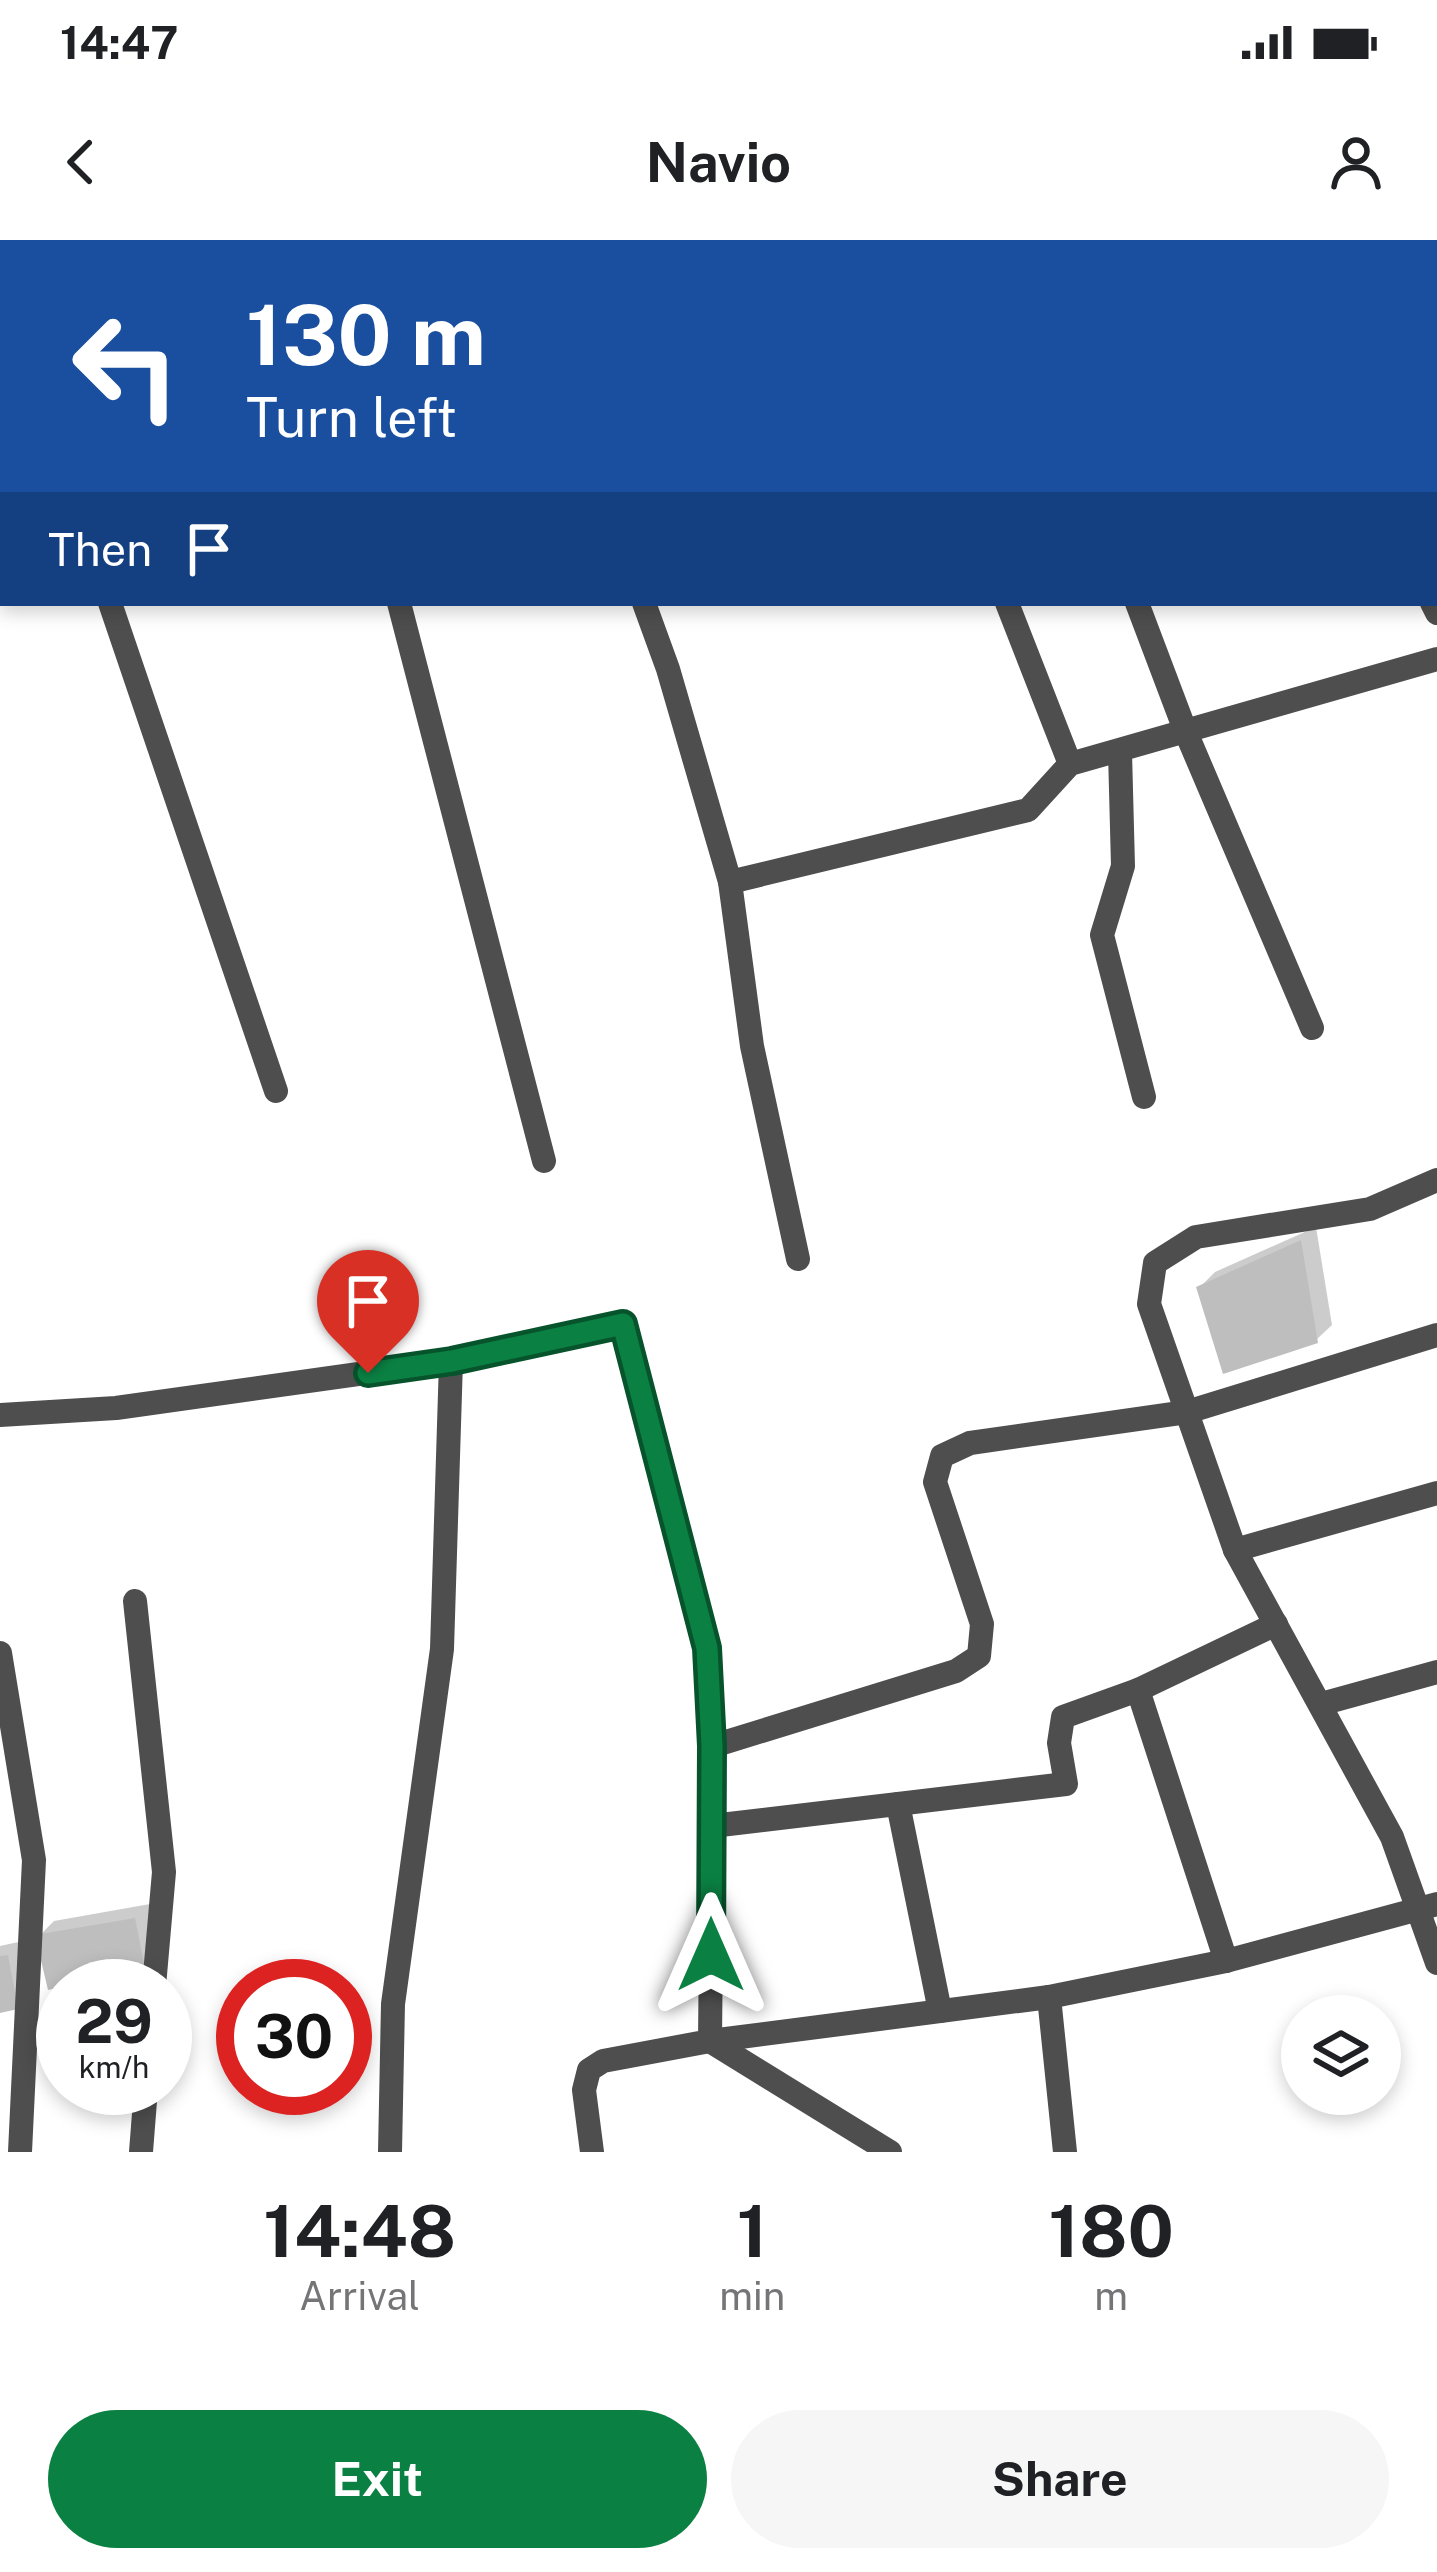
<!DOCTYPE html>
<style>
:root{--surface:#fff;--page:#f6f6f6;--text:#202124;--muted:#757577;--accent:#0b8043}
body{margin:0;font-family:"Public Sans",sans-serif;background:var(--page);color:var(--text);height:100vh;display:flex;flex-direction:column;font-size:45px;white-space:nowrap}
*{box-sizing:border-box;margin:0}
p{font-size:39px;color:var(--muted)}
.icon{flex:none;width:66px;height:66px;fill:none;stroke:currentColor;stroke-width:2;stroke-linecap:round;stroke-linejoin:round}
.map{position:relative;height:1912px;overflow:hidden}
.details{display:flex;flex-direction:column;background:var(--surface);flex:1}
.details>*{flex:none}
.banner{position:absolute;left:0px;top:0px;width:1437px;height:366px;box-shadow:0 6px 18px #0003;background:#1a4fa0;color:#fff;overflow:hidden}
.tools{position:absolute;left:1281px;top:1755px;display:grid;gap:24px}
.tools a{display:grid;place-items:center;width:120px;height:120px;border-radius:50%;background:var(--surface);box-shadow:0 6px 18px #0003;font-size:60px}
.speed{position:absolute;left:36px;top:1719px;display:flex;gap:24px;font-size:60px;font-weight:700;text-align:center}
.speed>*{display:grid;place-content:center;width:156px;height:156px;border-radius:50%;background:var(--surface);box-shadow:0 6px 18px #0003;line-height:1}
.speed small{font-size:30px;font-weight:400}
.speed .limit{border:18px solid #d22;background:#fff;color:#111}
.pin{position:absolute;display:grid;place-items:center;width:102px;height:102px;color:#fff;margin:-123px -51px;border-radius:50% 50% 50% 0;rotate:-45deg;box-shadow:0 0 12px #0007}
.pin .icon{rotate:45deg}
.me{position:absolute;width:132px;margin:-66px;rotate:0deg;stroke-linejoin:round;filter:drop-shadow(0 0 9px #0008)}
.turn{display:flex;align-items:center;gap:42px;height:252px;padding:0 48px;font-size:54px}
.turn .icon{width:156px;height:156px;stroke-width:2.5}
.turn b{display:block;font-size:84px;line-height:102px}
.then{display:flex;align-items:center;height:114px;padding:0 48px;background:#0003;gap:24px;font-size:45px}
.eta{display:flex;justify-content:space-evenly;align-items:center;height:204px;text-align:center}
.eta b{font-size:72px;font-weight:700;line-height:84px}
.primary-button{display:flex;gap:24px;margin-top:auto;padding:24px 48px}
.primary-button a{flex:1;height:138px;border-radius:72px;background:var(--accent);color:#fff;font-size:48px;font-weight:700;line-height:138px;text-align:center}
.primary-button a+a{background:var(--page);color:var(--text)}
.status{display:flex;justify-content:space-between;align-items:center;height:84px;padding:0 60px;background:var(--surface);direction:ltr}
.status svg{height:33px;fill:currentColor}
header{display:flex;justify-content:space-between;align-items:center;height:156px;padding:0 48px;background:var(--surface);font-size:54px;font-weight:700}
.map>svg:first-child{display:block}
</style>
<div class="status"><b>14:47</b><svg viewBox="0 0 49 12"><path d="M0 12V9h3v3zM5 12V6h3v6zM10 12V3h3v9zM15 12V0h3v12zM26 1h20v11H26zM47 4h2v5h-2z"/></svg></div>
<header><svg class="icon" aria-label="back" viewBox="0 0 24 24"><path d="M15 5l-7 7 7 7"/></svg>Navio<svg class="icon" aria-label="person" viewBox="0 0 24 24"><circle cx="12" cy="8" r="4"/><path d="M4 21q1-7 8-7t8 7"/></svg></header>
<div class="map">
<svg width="1437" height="1912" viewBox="0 0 1437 1912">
<rect width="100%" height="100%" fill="#fff"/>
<g fill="#0003">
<path d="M 1316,987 L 1332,1085 L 1316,1100 L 1199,1048 L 1215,1032 Z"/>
<path d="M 150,1664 L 159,1711 L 143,1727 L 39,1696 L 54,1681 Z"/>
<path d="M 23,1701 L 17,1767 L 0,1770 L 0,1706 Z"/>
</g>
<g fill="#bebebe">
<path d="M 1301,1000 L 1318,1103 L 1223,1134 L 1196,1047 Z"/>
<path d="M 135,1678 L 145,1729 L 48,1750 L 35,1695 Z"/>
<path d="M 8,1715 L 18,1769 L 0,1773 L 0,1716 Z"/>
</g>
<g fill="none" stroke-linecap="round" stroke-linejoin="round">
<g stroke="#4e4e4e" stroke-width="24">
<path d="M 445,0 L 446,3"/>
<path d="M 740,0 L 741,3"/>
<path d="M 1001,0 L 1002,3"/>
<path d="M 1246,0 L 1248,3"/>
<path d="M 0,70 L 3,69"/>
<path d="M 1434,122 L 1437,120"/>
<path d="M 110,363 L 276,851"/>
<path d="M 399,363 L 544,921"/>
<path d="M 644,363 L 668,429 L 730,642 L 752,806 L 798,1019"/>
<path d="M 1007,363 L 1070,524"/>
<path d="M 1137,363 L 1185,490 L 1312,788"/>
<path d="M 1432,363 L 1437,373"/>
<path d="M 1120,512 L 1123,626 L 1102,695 L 1144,857"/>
<path d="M 730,642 L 1028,570 L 1070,524 L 1437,419"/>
<path d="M 1437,940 L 1370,969 L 1196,997 L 1155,1023 L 1149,1064 L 1235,1310 L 1392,1597 L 1437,1723"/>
<path d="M 0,1175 L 116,1168 L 451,1121 L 623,1084 L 707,1408 L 713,1506 L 710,1801 L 603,1821 L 589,1830 L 584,1850 L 592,1912"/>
<path d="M 1235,1310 L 1437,1253"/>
<path d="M 135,1361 L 164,1632 L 154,1746"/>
<path d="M 0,1413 L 34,1620 L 20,1912"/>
<path d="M 1138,1450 L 1226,1721"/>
<path d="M 1321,1464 L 1437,1432"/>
<path d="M 713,1506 L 956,1431 L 979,1416 L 982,1384 L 935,1242 L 942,1216 L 970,1203 L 1187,1172 L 1437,1095"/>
<path d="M 898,1564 L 940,1771"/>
<path d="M 712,1586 L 1066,1544 L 1059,1503 L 1063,1477 L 1138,1450 L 1276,1384"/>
<path d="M 1049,1757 L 1065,1912"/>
<path d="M 710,1801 L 1049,1757 L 1226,1721 L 1437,1664"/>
<path d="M 710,1801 L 890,1912"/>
<path d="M 141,1912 L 146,1848"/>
<path d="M 390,1912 L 393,1764 L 442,1409 L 451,1121"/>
</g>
<g stroke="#1b1b1b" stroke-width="24">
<path d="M 880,3 L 888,0"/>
<path d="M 0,346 L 3,345"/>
</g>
</g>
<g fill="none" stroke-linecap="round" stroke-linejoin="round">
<g stroke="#07532c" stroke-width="30">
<path id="route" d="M 368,1133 L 452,1121 L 623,1084 L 707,1408 L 712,1506 L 711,1715"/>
</g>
<use href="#route" stroke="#0b8043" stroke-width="21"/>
</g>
</svg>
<div class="tools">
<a><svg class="icon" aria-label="layers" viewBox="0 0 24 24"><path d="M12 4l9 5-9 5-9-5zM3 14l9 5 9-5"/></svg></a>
</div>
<div class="speed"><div>29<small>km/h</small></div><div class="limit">30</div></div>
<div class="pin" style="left:368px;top:1133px;background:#d93025"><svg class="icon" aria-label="arrive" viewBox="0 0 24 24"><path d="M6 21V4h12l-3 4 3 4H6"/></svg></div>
<svg class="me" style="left:711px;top:1715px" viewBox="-20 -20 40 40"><path d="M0-17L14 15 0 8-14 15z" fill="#0b8043" stroke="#fff" stroke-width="4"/></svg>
<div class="banner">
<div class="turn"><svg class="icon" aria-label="left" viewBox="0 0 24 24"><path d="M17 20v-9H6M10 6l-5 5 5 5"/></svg><div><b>130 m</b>Turn left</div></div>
<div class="then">Then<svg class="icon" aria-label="arrive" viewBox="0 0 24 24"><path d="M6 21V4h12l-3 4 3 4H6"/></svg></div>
</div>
</div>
<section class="details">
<div class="eta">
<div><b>14:48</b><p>Arrival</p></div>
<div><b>1</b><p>min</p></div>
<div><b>180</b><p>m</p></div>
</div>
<div class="primary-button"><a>Exit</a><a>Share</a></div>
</section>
